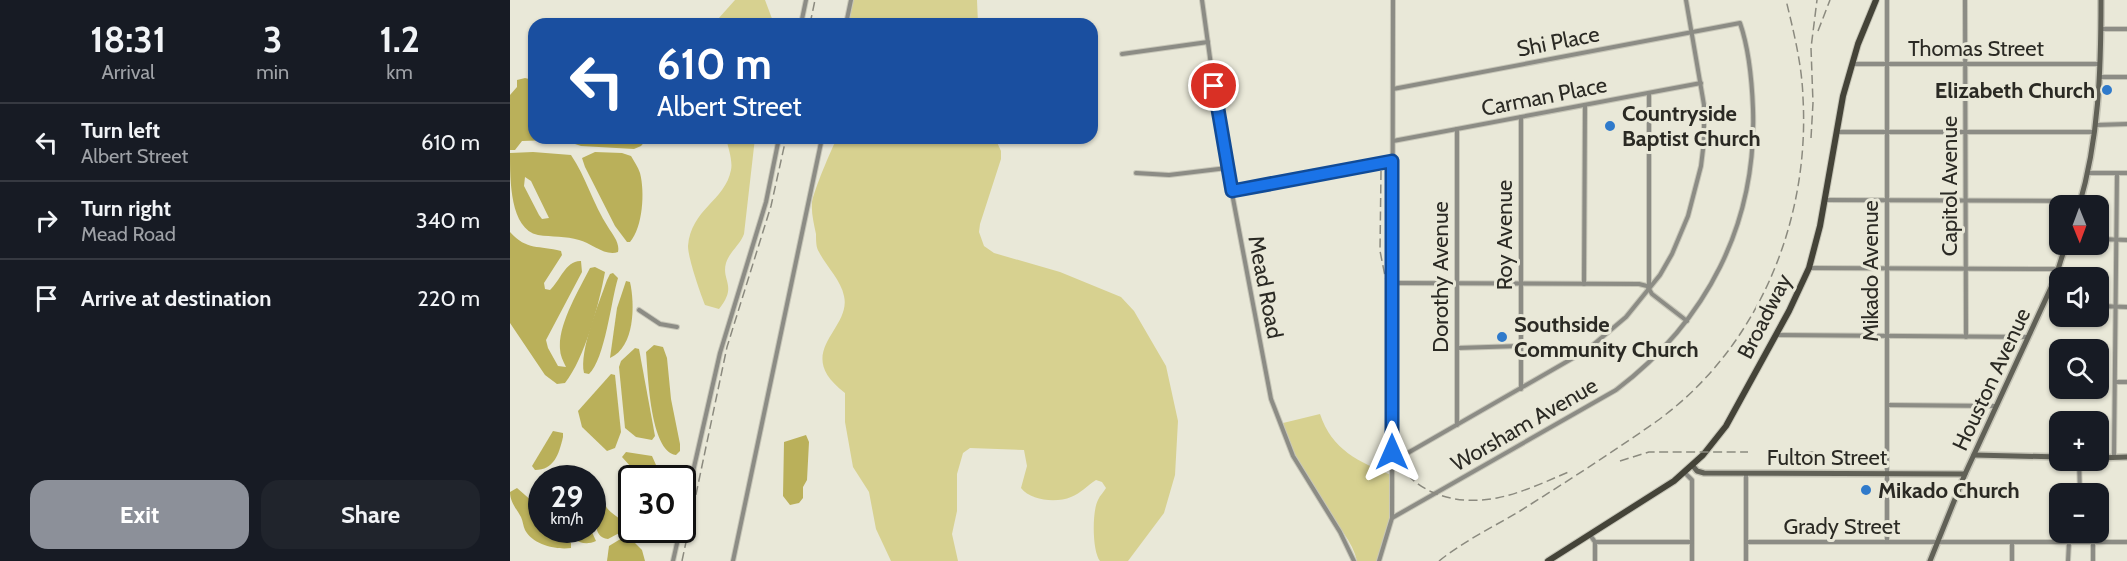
<!DOCTYPE html>
<meta charset="utf-8">
<style>
:root{--surface:#171b24;--page:#20242c;--text:#f1f3f6;--muted:#9ea1a6;--line:#363941;--accent:#8c9099}
body{margin:0;font-family:Cabin,sans-serif;background:var(--page);color:var(--text);height:100vh;display:flex;flex-direction:column;font-size:22px;white-space:nowrap}
*{box-sizing:border-box;margin:0}
p{font-size:20px;color:var(--muted)}
.icon{flex:none;width:33px;height:33px;fill:none;stroke:currentColor;stroke-width:2;stroke-linecap:round;stroke-linejoin:round}
.map{position:relative;flex:1;overflow:hidden}
.drawer{display:flex;flex-direction:column;background:var(--surface);width:510px}
.drawer>*{flex:none}
.guide{position:absolute;left:18px;top:18px;width:570px;height:126px;border-radius:18px;box-shadow:0 2px 4px #0004;background:#1a4fa0;color:#fff;overflow:hidden}
.needle{width:39px;rotate:179deg}
.fabs{position:absolute;left:1539px;top:195px;display:grid;gap:12px}
.fabs a{display:grid;place-items:center;width:60px;height:60px;border-radius:12px;background:var(--surface);box-shadow:0 2px 4px #0004;font-size:30px}
.speed{position:absolute;left:18px;top:465px;display:flex;gap:12px;font-size:30px;font-weight:700;text-align:center}
.speed>*{display:grid;place-content:center;width:78px;height:78px;border-radius:50%;background:var(--surface);box-shadow:0 2px 4px #0004;line-height:1}
.speed small{font-size:15px;font-weight:400}
.speed .limit{border:3px solid #111;border-radius:9px;background:#fff;color:#111}
.pin{position:absolute;display:grid;place-items:center;width:51px;height:51px;color:#fff;margin:-26px;border:3px solid #fff;border-radius:50%;box-shadow:0 2px 6px #0007}
.me{position:absolute;width:66px;margin:-33px;rotate:0deg;stroke-linejoin:round;filter:drop-shadow(0 0 4px #0008)}
.turn{display:flex;align-items:center;gap:21px;height:126px;padding:0 30px;font-size:27px}
.turn .icon{width:78px;height:78px;stroke-width:2.5}
.turn b{display:block;font-size:42px;line-height:51px}
.eta{display:flex;justify-content:space-evenly;align-items:center;height:102px;text-align:center}
.eta b{font-size:36px;font-weight:700;line-height:42px}
.action{display:flex;gap:12px;margin-top:auto;padding:12px 30px}
.action a{flex:1;height:69px;border-radius:18px;background:var(--accent);color:#fff;font-size:24px;font-weight:700;line-height:69px;text-align:center}
.action a+a{background:var(--page);color:var(--text)}
ul{padding:0;list-style:none}
li{display:flex;align-items:center;gap:18px;height:78px;padding:0 30px;border-top:2px solid var(--line)}
li div{flex:1}
li b{display:block;font-size:22px}
li em{font-style:normal}
main{display:flex;flex:1;min-height:0}
.map>svg:first-child{display:block}
</style>
<main>
<section class="drawer">
<div class="eta">
<div><b>18:31</b><p>Arrival</p></div>
<div><b>3</b><p>min</p></div>
<div><b>1.2</b><p>km</p></div>
</div>
<ul>
<li><svg class="icon" aria-label="left" viewBox="0 0 24 24"><path d="M17 20v-9H6M10 6l-5 5 5 5"/></svg><div><b>Turn left</b><p>Albert Street</p></div><em>610 m</em></li>
<li><svg class="icon" aria-label="right" viewBox="0 0 24 24"><path d="M7 20v-9h11M14 6l5 5-5 5"/></svg><div><b>Turn right</b><p>Mead Road</p></div><em>340 m</em></li>
<li><svg class="icon" aria-label="arrive" viewBox="0 0 24 24"><path d="M6 21V4h12l-3 4 3 4H6"/></svg><div><b>Arrive at destination</b></div><em>220 m</em></li>
</ul>
<div class="action"><a>Exit</a><a>Share</a></div>
</section>
<div class="map">
<svg width="1617" height="561" viewBox="0 0 1617 561">
<rect width="100%" height="100%" fill="#e9e8d8"/>
<g fill="#d7d190">
<path d="M 225,0 L 255,0 L 264,24 L 208,24 L 208,19 Z"/>
<path d="M 338,0 L 467,0 L 468,24 L 337,24 Z"/>
<path d="M 216,138 L 245,138 L 234,234 C 230,245 220,251 216,263 C 211,281 228,285 209,309 L 195,305 C 190,292 178,258 178,246 C 181,209 215,201 221,170 C 223,161 218,147 216,138 Z"/>
<path d="M 327,138 L 485,138 L 491,151 L 491,159 L 470,224 L 469,232 L 474,246 L 484,253 L 550,272 L 611,297 L 624,311 L 656,366 L 668,421 L 665,475 L 654,513 L 618,561 L 590,561 C 582,551 582,511 588,500 C 590,495 594,492 596,488 L 592,482 L 586,480 C 578,485 570,494 561,497 C 547,503 521,501 511,488 L 517,466 L 514,450 L 460,448 L 453,453 L 447,474 L 447,511 L 442,534 L 448,561 L 381,561 L 366,529 L 359,492 L 343,467 L 335,422 L 335,393 C 281,352 342,330 334,296 C 331,280 316,266 309,252 C 306,248 306,240 306,234 C 304,224 301,213 302,202 C 304,190 321,150 327,138 Z"/>
<path d="M 810,414 C 822,450 849,462 881,475 L 881,519 L 868,561 L 847,561 C 843,542 827,525 817,509 C 799,482 781,454 773,423 Z"/>
</g>
<g fill="#bab05a" fill-rule="evenodd">
<path d="M 15,78 L 19,79 L 24,90 L 24,138 L 48,138 L 42,140 L 12,141 L 5,150 L 0,150 L 0,95 L 7,87 L 7,80 Z"/>
<path d="M 60,138 L 138,138 L 131,146 L 124,149 L 71,146 L 65,144 Z"/>
<path d="M 23,152 L 61,155 C 76,177 83,204 98,227 C 103,235 110,243 108,252 C 96,257 81,243 69,240 C 56,236 42,237 28,235 C 0,229 0,181 0,153 ZM 15,177 L 21,181 L 39,218 L 32,219 L 29,215 L 14,186 Z"/>
<path d="M 85,152 L 112,153 L 121,156 C 124,161 128,167 130,173 C 135,192 133,227 120,242 L 117,242 L 105,226 L 75,167 L 72,158 Z"/>
<path d="M 0,232 C 17,251 29,245 51,251 L 52,255 L 34,283 L 35,289 L 40,290 C 50,281 56,260 71,261 L 72,272 L 36,340 L 38,348 L 48,366 L 56,367 C 53,361 50,355 50,349 C 48,324 69,290 80,268 L 85,267 L 95,272 C 89,304 75,358 55,383 L 47,384 L 35,375 L 0,323 Z"/>
<path d="M 103,273 L 108,278 C 101,301 95,359 79,374 L 74,373 C 69,351 89,303 97,280 L 100,274 Z"/>
<path d="M 116,281 L 120,282 C 125,304 125,347 100,358 L 107,308 Z"/>
<path d="M 144,345 L 153,347 L 157,358 L 161,399 L 170,444 L 170,451 L 166,455 C 140,452 138,373 136,352 Z"/>
<path d="M 125,348 L 129,349 L 145,436 L 142,440 L 126,437 L 115,428 L 109,367 L 111,361 Z"/>
<path d="M 101,374 L 105,375 L 111,432 L 105,448 L 97,451 L 72,427 L 68,411 Z"/>
<path d="M 43,431 L 53,433 L 53,437 C 49,454 44,470 25,470 L 22,466 Z"/>
<path d="M 296,435 L 299,442 L 297,480 L 293,487 L 293,498 L 289,503 L 280,505 L 273,496 L 274,442 Z"/>
<path d="M 116,452 L 142,456 L 146,465 L 160,471 L 162,478 L 131,478 L 112,457 Z"/>
<path d="M 87,487 C 95,492 92,501 97,508 C 102,515 109,516 115,525 L 113,531 L 98,539 C 88,538 85,529 87,521 L 83,519 L 83,490 Z"/>
<path d="M 7,488 L 31,509 L 32,530 L 43,530 L 61,543 L 61,548 C 46,550 23,545 15,530 C 13,526 13,521 11,517 C 6,508 0,502 0,492 Z"/>
<path d="M 50,530 L 81,530 L 86,541 C 71,548 62,537 50,530 Z"/>
<path d="M 117,535 L 132,550 L 135,561 L 97,561 L 99,546 Z"/>
</g>
<g fill="none" stroke-linecap="round" stroke-linejoin="round">
<g stroke="#c7c6b8" stroke-width="6">
<g id="street">
<path d="M 692,0 L 710,130 L 761,399 L 783,456 L 830,532 L 844,561"/>
<path d="M 1455,0 L 1456,337"/>
<path d="M 291,24 L 296,0"/>
<path d="M 336,24 L 341,0"/>
<path d="M 1591,29 L 1617,29"/>
<path d="M 612,54 L 698,42"/>
<path d="M 1342,64 L 1589,64"/>
<path d="M 1590,77 L 1617,77"/>
<path d="M 1139,93 L 1139,289 L 1142,294 L 1177,321"/>
<path d="M 1011,117 L 1011,389"/>
<path d="M 1586,125 L 1617,124"/>
<path d="M 1327,132 L 1584,132"/>
<path d="M 883,141 L 1191,83"/>
<path d="M 626,173 L 659,175 L 717,168"/>
<path d="M 1579,173 L 1617,173"/>
<path d="M 722,191 L 882,161"/>
<path d="M 1315,200 L 1570,201"/>
<path d="M 1588,239 L 1617,240"/>
<path d="M 1300,268 L 1548,269"/>
<path d="M 882,283 L 1129,284 L 1137,286 L 1139,289"/>
<path d="M 1074,284 L 1075,105"/>
<path d="M 1588,306 L 1617,307"/>
<path d="M 129,310 L 150,324 L 167,327"/>
<path d="M 1267,335 L 1518,337"/>
<path d="M 947,348 L 1010,346"/>
<path d="M 1605,382 L 1617,382"/>
<path d="M 1377,405 L 1486,406"/>
<path d="M 947,425 L 947,129"/>
<path d="M 1604,457 L 1607,173"/>
<path d="M 1569,460 L 1570,494"/>
<path d="M 882,462 L 1077,350 L 1116,317 L 1150,275 L 1162,254 L 1178,216 L 1191,166 L 1194,141 L 1194,105 L 1176,0"/>
<path d="M 1175,473 L 1182,480 L 1182,561"/>
<path d="M 1236,473 L 1236,561"/>
<path d="M 882,518 L 1106,390 C 1197,321 1247,224 1243,109 C 1242,82 1239,49 1230,23 L 883,89"/>
<path d="M 172,520 L 210,353 L 256,202 L 269,138"/>
<path d="M 1570,532 L 1571,542"/>
<path d="M 1080,535 L 1085,542 L 1085,561"/>
<path d="M 1085,542 L 1182,542"/>
<path d="M 1236,542 L 1617,542"/>
<path d="M 1377,542 L 1377,0"/>
<path d="M 1583,542 L 1583,561"/>
<path d="M 163,561 L 170,530"/>
<path d="M 223,561 L 312,138"/>
<path d="M 869,561 L 882,518 L 883,0"/>
<path d="M 1502,561 L 1502,542"/>
<path d="M 1558,561 L 1559,542"/>
</g>
</g>
<g stroke="#c7c6b8" stroke-width="8">
<g id="secondary">
<path d="M 1569,206 C 1589,139 1591,69 1591,0"/>
<path d="M 1464,455 L 1550,457"/>
<path d="M 1588,458 L 1617,457"/>
<path d="M 1183,466 L 1187,471 L 1194,473 L 1455,474"/>
<path d="M 1420,561 L 1455,474 L 1545,279 L 1556,244"/>
</g>
</g>
<g stroke="#c7c6b8" stroke-width="8">
<path id="primary" d="M 1038,561 L 1164,481 L 1193,455 L 1216,426 L 1279,311 L 1299,268 L 1310,226 L 1333,96 L 1348,44 L 1366,0"/>
</g>
<use href="#street" stroke="#8c8c85" stroke-width="4"/>
<use href="#secondary" stroke="#616157" stroke-width="5"/>
<use href="#primary" stroke="#444338" stroke-width="6"/>
<g stroke="#8b8a7f" stroke-width="1.5" stroke-dasharray="9 4.5" stroke-linecap="butt">
<path d="M 300,24 L 305,0"/>
<path d="M 1308,31 L 1320,0"/>
<path d="M 1301,138 L 1303,103 L 1301,48 L 1307,0"/>
<path d="M 871,171 L 870,251 L 877,286 L 876,431 C 886,486 935,508 987,498 C 1012,493 1037,481 1061,471"/>
<path d="M 1296,452 L 1311,452"/>
<path d="M 1110,461 L 1139,452 L 1238,452"/>
<path d="M 172,561 L 217,347 L 261,206 L 276,138"/>
<path d="M 929,561 C 954,541 983,527 1010,511 C 1056,482 1103,452 1147,421 C 1248,348 1300,221 1293,98 C 1292,65 1284,33 1276,0"/>
</g>
</g>
<g fill="none" stroke-linecap="round" stroke-linejoin="round">
<g stroke="#114b97" stroke-width="15">
<path id="route" d="M 704,86 L 722,191 L 882,161 L 882,452"/>
</g>
<use href="#route" stroke="#1a73e8" stroke-width="10"/>
</g>
<g fill="#2f7acb" stroke="#e9e8d8" stroke-width="2">
<circle cx="1597" cy="90" r="6"/>
<circle cx="1100" cy="126" r="6"/>
<circle cx="992" cy="337" r="6"/>
<circle cx="1356" cy="490" r="6"/>
</g>
<g text-anchor="middle" stroke-width="6" stroke-linejoin="round" paint-order="stroke">
<g font-size="22" fill="#2b2a24" stroke="#e9e8d8">
<text transform="translate(1048 41) rotate(-11)" y="8">Shi Place</text>
<text x="1466" y="56">Thomas Street</text>
<text transform="translate(1034 96) rotate(-11)" y="8">Carman Place</text>
<text transform="translate(1439 186) rotate(-90)" y="8">Capitol Avenue</text>
<text transform="translate(994 235) rotate(-90)" y="8">Roy Avenue</text>
<text transform="translate(1360 271) rotate(-90)" y="8">Mikado Avenue</text>
<text transform="translate(930 277) rotate(-90)" y="8">Dorothy Avenue</text>
<text transform="translate(756 287) rotate(79)" y="8">Mead Road</text>
<text transform="translate(1254 316) rotate(-63)" y="8">Broadway</text>
<text transform="translate(1481 379) rotate(-65)" y="8">Houston Avenue</text>
<text transform="translate(1014 424) rotate(-30)" y="8">Worsham Avenue</text>
<text x="1317" y="465">Fulton Street</text>
<text x="1332" y="534">Grady Street</text>
</g>
<g font-size="22" font-weight="bold" fill="#2b2a24" stroke="#e9e8d8" text-anchor="start">
<text x="1585" y="98" text-anchor="end">Elizabeth Church</text>
<text x="1112" y="121">Countryside<tspan x="1112" dy="25">Baptist Church</tspan></text>
<text x="1004" y="332">Southside<tspan x="1004" dy="25">Community Church</tspan></text>
<text x="1368" y="498">Mikado Church</text>
</g>
</g>
</svg>
<div class="fabs">
<a><svg class="needle" viewBox="-14 -14 28 28"><path d="M0-13l5 13h-10z" fill="#e53935"/><path d="M0 13l5-13h-10z" fill="#9ea1a6"/></svg></a>
<a><svg class="icon" aria-label="sound" viewBox="0 0 24 24"><path d="M4 9h4l5-4v14l-5-4H4zM17 9q2 3 0 6"/></svg></a>
<a><svg class="icon" aria-label="search" viewBox="0 0 24 24"><circle cx="10" cy="10" r="6"/><path d="M15 15l6 6"/></svg></a>
<a>+</a>
<a>−</a>
</div>
<div class="speed"><div>29<small>km/h</small></div><div class="limit">30</div></div>
<div class="pin" style="left:704px;top:86px;background:#d93025"><svg class="icon" aria-label="arrive" viewBox="0 0 24 24"><path d="M6 21V4h12l-3 4 3 4H6"/></svg></div>
<svg class="me" style="left:882px;top:452px" viewBox="-20 -20 40 40"><path d="M0-17L14 15 0 8-14 15z" fill="#1a73e8" stroke="#fff" stroke-width="4"/></svg>
<div class="guide">
<div class="turn"><svg class="icon" aria-label="left" viewBox="0 0 24 24"><path d="M17 20v-9H6M10 6l-5 5 5 5"/></svg><div><b>610 m</b>Albert Street</div></div>
</div>
</div>
</main>
